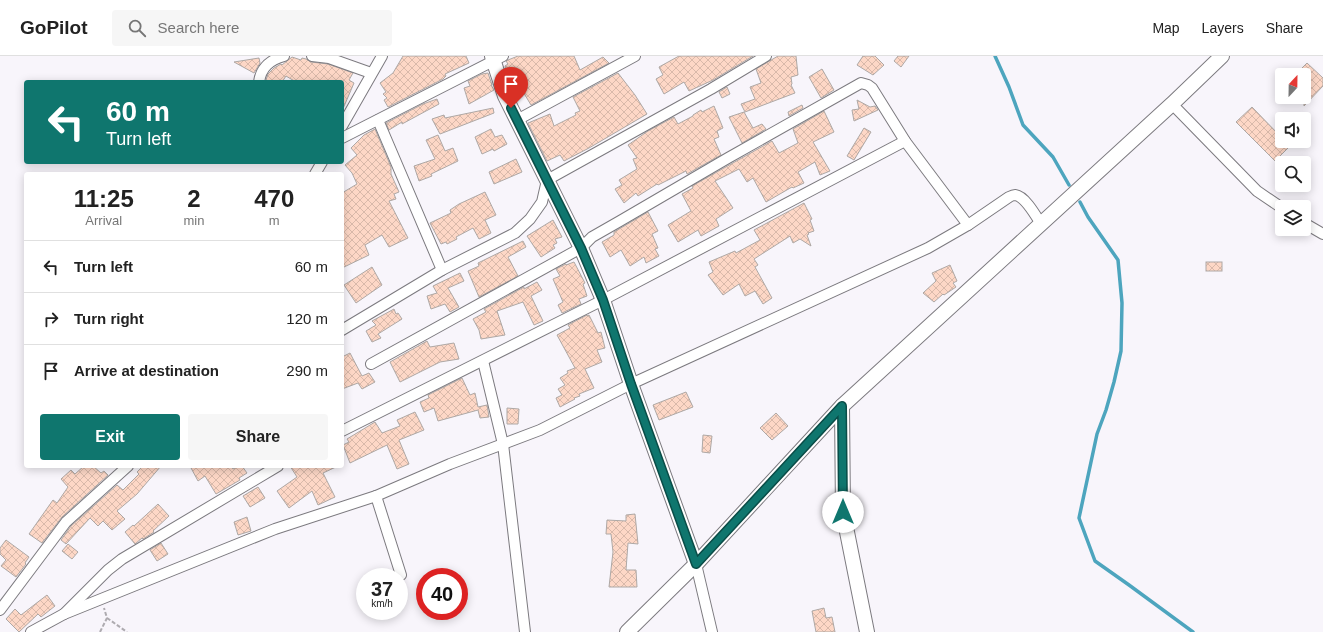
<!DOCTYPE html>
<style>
:root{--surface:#fff;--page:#f6f6f6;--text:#222;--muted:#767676;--line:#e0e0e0;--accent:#0f766e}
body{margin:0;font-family:Helvetica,sans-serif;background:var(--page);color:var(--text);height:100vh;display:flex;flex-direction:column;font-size:15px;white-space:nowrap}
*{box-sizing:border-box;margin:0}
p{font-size:13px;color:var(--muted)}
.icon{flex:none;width:22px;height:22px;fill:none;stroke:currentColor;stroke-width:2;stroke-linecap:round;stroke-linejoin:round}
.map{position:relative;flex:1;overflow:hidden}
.drawer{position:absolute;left:24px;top:116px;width:320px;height:296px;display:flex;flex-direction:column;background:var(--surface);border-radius:4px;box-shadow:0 2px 10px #0003}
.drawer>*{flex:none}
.hud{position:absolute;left:24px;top:24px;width:320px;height:84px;border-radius:4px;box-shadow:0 2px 10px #0003;background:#0f766e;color:#fff;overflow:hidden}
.needle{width:26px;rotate:22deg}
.tools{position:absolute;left:1275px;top:12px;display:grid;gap:8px}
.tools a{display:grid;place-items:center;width:36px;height:36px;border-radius:4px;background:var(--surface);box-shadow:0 2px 10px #0003;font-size:20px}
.speed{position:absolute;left:356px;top:512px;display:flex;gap:8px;font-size:20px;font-weight:700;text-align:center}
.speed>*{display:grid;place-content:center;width:52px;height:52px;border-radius:50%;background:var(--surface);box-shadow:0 2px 10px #0003;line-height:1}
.speed small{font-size:10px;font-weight:400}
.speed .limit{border:6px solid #d22;background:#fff;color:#111}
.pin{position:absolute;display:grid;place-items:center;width:34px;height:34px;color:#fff;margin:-41px -17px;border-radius:50% 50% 50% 0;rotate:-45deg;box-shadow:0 0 4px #0007}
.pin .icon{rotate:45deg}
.me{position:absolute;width:44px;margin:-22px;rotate:0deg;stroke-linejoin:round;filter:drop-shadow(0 0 3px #0008)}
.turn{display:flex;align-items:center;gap:14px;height:84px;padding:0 16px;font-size:18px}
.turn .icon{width:52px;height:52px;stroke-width:2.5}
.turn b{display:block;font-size:28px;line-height:34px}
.eta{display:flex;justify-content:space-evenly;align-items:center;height:68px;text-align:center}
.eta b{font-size:24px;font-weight:800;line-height:28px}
.button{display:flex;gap:8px;margin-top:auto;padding:8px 16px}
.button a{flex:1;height:46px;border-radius:4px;background:var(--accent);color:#fff;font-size:16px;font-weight:800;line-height:46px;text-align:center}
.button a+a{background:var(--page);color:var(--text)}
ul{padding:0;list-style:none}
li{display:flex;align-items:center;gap:12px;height:52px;padding:0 16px;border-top:1px solid var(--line)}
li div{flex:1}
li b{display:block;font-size:15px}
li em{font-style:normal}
header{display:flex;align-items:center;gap:24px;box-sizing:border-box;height:56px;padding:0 20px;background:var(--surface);border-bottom:1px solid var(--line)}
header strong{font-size:19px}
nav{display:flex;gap:22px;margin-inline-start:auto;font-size:14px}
.search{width:280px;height:36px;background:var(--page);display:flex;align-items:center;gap:10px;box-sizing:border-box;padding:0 14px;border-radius:4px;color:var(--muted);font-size:15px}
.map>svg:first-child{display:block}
</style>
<header>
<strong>GoPilot</strong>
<div class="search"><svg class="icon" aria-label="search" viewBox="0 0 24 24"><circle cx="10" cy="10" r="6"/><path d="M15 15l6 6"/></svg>Search here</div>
<nav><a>Map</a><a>Layers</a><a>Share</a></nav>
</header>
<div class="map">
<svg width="1323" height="576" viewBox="0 0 1323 576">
<defs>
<pattern id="building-cross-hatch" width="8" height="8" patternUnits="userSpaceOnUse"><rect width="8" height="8" fill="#fdd7c6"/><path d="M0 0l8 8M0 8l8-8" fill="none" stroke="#d9b9aa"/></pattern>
</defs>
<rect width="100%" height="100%" fill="#f8f5fb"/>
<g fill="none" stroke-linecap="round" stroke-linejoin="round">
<g stroke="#4da5be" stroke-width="3.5">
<path d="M 995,0 L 1009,31 L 1023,69 L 1053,101 L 1069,129"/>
<path d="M 1080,146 L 1088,161 L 1118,204 L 1122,247 L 1121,295 L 1114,326 L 1106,354 L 1097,378 L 1079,462 L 1095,505 L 1129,529 L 1193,576"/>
</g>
</g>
<g fill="url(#building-cross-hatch)" stroke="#aea8a5">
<path d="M 403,0 L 466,0 L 469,7 L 445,18 L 446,20 L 443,23 L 388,51 L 384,44 L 387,42 L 383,38 L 386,36 L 380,27 L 393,17 Z"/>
<path d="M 518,0 L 574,0 L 580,14 L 603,1 L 609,7 L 531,49 L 519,29 L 515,31 L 505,10 L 508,8 L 506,5 L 508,4 Z"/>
<path d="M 679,0 L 753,0 L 713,24 L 689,35 L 684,26 L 664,38 L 656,23 L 663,19 L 659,11 Z"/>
<path d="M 778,0 L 796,0 L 798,19 L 791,21 L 792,28 L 791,29 L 795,37 L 745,56 L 741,48 L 755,43 L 750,31 L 761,27 L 756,13 Z"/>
<path d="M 863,0 L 875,0 L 884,9 L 873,19 L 857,9 Z"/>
<path d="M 898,0 L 909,0 L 901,11 L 894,5 Z"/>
<path d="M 292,1 L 301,4 L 302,2 L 306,3 L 311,6 L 328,8 L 353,17 L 349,24 L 354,27 L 342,55 L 342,26 L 296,26 L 286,20 L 282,26 L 270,26 L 266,24 L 268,18 L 274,12 L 281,8 L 282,9 Z"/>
<path d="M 259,2 L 260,7 L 254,17 L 234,6 Z"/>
<path d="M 1307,7 L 1323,22 L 1323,30 L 1304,50 L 1304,19 L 1295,19 Z"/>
<path d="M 822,13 L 834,34 L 821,42 L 809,21 Z"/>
<path d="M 488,17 L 492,29 L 491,29 L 494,34 L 469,48 L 464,32 L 470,30 L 468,25 L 482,18 Z"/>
<path d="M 618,17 L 635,39 L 647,58 L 589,92 L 564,105 L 560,99 L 547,105 L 528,67 L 550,58 L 554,70 L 576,59 L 575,57 L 580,55 L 573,41 Z"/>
<path d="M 727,31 L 730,38 L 722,42 L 719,36 Z"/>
<path d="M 437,43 L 439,48 L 402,68 L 402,66 L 389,74 L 386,67 L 423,48 Z"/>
<path d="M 857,44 L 870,51 L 875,50 L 878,54 L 854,65 L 852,54 L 859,53 Z"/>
<path d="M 802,49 L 803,52 L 789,60 L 788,56 Z"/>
<path d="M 714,50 L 723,72 L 717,75 L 719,81 L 714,83 L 721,99 L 687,118 L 686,115 L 658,129 L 657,128 L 638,140 L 636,137 L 624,147 L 615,133 L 622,129 L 619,124 L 637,113 L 633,103 L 637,102 L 628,89 L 648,75 L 674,61 L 678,68 L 693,60 L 693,59 L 701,54 L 702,56 Z"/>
<path d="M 1252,51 L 1282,82 L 1282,85 L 1285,85 L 1290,90 L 1275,105 L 1236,66 Z"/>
<path d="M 493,52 L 494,57 L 440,78 L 432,63 L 444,59 L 445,62 Z"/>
<path d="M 824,55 L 834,76 L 813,86 L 830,115 L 820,119 L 815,106 L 798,116 L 804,127 L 793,132 L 792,131 L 766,146 L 753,122 L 747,126 L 739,113 L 715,125 L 733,152 L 716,163 L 719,170 L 701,180 L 698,174 L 678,186 L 668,169 L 691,155 L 682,138 L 693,132 L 692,130 L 772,85 L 779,97 L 798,87 L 793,73 Z"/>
<path d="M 744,56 L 753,72 L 762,68 L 766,73 L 742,87 L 729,61 Z"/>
<path d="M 864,72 L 871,76 L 854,104 L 847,100 Z"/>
<path d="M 375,73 L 391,111 L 391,118 L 399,136 L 394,138 L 396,143 L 389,145 L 408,182 L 389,191 L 382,179 L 365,189 L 369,199 L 342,212 L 342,137 L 357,128 L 352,117 L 345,109 L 357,99 L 351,92 L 364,79 Z"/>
<path d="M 491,73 L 495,81 L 502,79 L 507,88 L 494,95 L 493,93 L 482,98 L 475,81 Z"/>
<path d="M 438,79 L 445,95 L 453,92 L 458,105 L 431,118 L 432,120 L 419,125 L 414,110 L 435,103 L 426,84 Z"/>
<path d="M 516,103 L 522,116 L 494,128 L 489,116 Z"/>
<path d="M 485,136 L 496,159 L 485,164 L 491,177 L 479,183 L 473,172 L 456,181 L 457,183 L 447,188 L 446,186 L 441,188 L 430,167 L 451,157 L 450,154 L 459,148 Z"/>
<path d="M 804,147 L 812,163 L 810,164 L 814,175 L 808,177 L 809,178 L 807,179 L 811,190 L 800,183 L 793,187 L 790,180 L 754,203 L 758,209 L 755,211 L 772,242 L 763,248 L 755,235 L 745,240 L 739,228 L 723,239 L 708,219 L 713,216 L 709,206 L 735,195 L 736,197 L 760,184 L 754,174 Z"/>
<path d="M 648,156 L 658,175 L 652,178 L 658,192 L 655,193 L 659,200 L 646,207 L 644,201 L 630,210 L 621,194 L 610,201 L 602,186 L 614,179 L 614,176 Z"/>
<path d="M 553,164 L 562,181 L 555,183 L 557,187 L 553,189 L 555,192 L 541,201 L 527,180 Z"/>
<path d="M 523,185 L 526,191 L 508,201 L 518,220 L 479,241 L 468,215 L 479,210 L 478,207 Z"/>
<path d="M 574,206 L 585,227 L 583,228 L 587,240 L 579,243 L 581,248 L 562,257 L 558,249 L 563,246 L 553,223 L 560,220 L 556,213 L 566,208 L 566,209 Z"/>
<rect x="1206" y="206" width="16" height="9"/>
<path d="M 950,209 L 957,225 L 953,227 L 956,231 L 944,239 L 943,238 L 934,246 L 923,237 L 936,225 L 932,217 Z"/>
<path d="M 372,211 L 382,229 L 356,247 L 344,229 Z"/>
<path d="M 460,217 L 464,225 L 448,232 L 459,251 L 450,256 L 445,248 L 431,253 L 427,240 L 437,237 L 433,230 Z"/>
<path d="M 537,226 L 542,234 L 531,240 L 543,265 L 534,269 L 523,246 L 497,255 L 505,279 L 481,283 L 479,274 L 473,263 L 486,256 L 484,253 L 524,231 L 524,233 Z"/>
<path d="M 394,253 L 396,258 L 398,257 L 402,263 L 378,278 L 381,282 L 372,286 L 366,275 L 376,269 L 372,265 Z"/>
<path d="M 587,259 L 587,260 L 589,259 L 598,277 L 601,276 L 605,292 L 597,294 L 602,306 L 585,313 L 594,332 L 579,338 L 580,340 L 574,342 L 575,343 L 560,351 L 556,342 L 562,339 L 558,333 L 565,329 L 560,322 L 568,317 L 567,315 L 575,312 L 557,279 L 570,272 L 568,269 Z"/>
<path d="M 427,285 L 430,291 L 454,287 L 459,303 L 440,306 L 400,326 L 390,306 Z"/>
<path d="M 350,297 L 362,320 L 369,317 L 375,326 L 362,333 L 358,327 L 342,333 L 342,301 Z"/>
<path d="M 462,322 L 470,339 L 475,337 L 478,351 L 487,349 L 489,361 L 480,362 L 478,354 L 438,365 L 434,352 L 424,356 L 420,346 L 429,342 L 428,339 Z"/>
<path d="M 686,336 L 693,351 L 659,364 L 653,349 Z"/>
<path d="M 507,352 L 519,353 L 518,368 L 507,368 Z"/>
<path d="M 415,356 L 424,374 L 399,384 L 409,408 L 397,413 L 387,389 L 350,407 L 343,389 L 349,386 L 347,383 L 375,366 L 382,377 L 400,370 L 397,364 Z"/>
<path d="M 776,357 L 788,370 L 772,384 L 760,372 Z"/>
<path d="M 703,379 L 712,380 L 710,397 L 702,396 Z"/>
<path d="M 84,410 L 93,410 L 101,417 L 104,415 L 108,419 L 62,461 L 42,487 L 29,478 L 53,444 L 57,447 L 68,431 L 61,423 L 71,414 L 75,418 Z"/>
<path d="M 143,410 L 161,410 L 137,438 L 117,455 L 125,463 L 112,474 L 103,465 L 98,470 L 90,462 L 66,488 L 61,484 L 71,470 L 117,429 L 123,434 L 139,418 L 137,416 Z"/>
<path d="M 190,410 L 231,410 L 233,413 L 239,410 L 242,410 L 247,417 L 239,422 L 240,424 L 216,438 L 205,420 L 198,425 Z"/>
<path d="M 290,410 L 338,410 L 323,417 L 335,441 L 318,449 L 312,435 L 289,452 L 277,435 L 297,421 Z"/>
<path d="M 258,431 L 265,442 L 250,451 L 243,440 Z"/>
<path d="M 158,448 L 169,460 L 153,475 L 154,476 L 143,483 L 142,482 L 135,488 L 125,476 L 133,469 L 134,470 Z"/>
<path d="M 635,458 L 638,488 L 628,487 L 626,514 L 636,514 L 637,531 L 609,531 L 613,496 L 611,478 L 606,478 L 607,464 L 626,465 L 626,459 Z"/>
<path d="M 247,461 L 251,475 L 238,479 L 234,466 Z"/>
<path d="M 6,484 L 29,501 L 25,507 L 26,508 L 16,521 L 1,510 L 6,504 L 0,498 L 0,492 Z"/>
<path d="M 161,487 L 168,498 L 157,505 L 150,494 Z"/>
<path d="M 68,488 L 78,496 L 72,503 L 62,495 Z"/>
<path d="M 47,539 L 55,550 L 41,561 L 38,558 L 19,576 L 6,563 L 15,553 L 21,559 Z"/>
<path d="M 824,552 L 826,562 L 832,561 L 835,576 L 816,576 L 812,555 Z"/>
</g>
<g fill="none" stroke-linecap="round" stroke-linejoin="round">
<g stroke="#7c7a7f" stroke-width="12">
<g id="street">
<path d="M 312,0 L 329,2 L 371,17"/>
<path d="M 259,26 C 261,11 270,4 284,0"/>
<path d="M 1172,48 L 1257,135 L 1282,152"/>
<path d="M 378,64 L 442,214"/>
<path d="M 517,64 L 635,0"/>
<path d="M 342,70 L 382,0"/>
<path d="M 342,82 L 503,0"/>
<path d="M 315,118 L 322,106"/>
<path d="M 1304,167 L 1323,178"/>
<path d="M 342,274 L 442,214 L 515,177 L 530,163 L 542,146 L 547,124 L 711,33 L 766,0"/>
<path d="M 483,305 L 503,388 L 525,576"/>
<path d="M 371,308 L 581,192 L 592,181 L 620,165 L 728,102 L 861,27 L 868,29 L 872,32 L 905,85 L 968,169"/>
<path d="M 342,375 L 603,244 L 905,85"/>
<path d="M 376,440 L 401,519"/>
<path d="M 696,508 L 712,576"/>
<path d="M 0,554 L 66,466 L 128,410"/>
<path d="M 64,558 L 275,473 L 376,440 L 450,408 L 540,374 L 631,328 L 928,192 L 968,169 L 1009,141 C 1011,140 1013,139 1015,139 C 1025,140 1036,160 1041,168"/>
<path d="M 31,576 L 64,558 L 108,514 L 122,503 L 278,410"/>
</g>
</g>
<g stroke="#7c7a7f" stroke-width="16">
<g id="secondary">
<path d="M 492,0 L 505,40 L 581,192 L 603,244 L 631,328 L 696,508"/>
<path d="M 842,350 L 843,456 L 867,576"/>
<path d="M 627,576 L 696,508 L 842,350 L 1172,48 L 1222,0"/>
</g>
</g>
<g stroke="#aeabb0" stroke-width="2" stroke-dasharray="4 2" stroke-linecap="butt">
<path d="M 107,562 L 127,576"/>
<path d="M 100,576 L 107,562 L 104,552"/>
</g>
<use href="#street" stroke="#fff" stroke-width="10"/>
<use href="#secondary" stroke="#fff" stroke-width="14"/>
</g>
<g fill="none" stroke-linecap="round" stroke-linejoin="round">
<g stroke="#0a4d48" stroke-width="10">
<path id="route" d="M 511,52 L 581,192 L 603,244 L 631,328 L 696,508 L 842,350 L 843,456"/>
</g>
<use href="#route" stroke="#0f766e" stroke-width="7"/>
</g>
</svg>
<div class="tools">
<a><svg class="needle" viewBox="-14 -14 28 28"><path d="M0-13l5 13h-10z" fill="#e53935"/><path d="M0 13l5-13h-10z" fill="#767676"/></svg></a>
<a><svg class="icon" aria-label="sound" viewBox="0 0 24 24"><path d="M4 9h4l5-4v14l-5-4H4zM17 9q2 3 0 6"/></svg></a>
<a><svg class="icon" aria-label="search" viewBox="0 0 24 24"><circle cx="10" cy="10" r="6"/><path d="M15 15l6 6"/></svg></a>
<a><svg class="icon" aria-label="layers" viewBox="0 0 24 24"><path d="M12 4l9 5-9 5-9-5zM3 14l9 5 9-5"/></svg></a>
</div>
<div class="speed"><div>37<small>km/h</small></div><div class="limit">40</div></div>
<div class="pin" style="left:511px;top:52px;background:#d93025"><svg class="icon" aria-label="arrive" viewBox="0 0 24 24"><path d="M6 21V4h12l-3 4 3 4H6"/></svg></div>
<svg class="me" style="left:843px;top:456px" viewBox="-20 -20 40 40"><circle r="19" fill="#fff"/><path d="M0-13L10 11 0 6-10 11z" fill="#0f766e"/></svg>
<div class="hud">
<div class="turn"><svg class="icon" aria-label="left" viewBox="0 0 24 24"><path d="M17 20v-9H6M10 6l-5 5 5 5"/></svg><div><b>60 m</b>Turn left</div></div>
</div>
<section class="drawer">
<div class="eta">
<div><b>11:25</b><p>Arrival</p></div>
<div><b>2</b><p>min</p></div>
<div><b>470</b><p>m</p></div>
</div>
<ul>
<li><svg class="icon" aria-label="left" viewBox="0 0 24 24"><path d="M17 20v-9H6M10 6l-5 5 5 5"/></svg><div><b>Turn left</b></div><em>60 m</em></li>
<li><svg class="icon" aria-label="right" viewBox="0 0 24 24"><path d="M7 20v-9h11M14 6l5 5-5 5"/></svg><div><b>Turn right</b></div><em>120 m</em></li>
<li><svg class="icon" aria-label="arrive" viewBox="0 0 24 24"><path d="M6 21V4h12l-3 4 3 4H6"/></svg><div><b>Arrive at destination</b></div><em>290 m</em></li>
</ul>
<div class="button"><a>Exit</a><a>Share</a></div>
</section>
</div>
